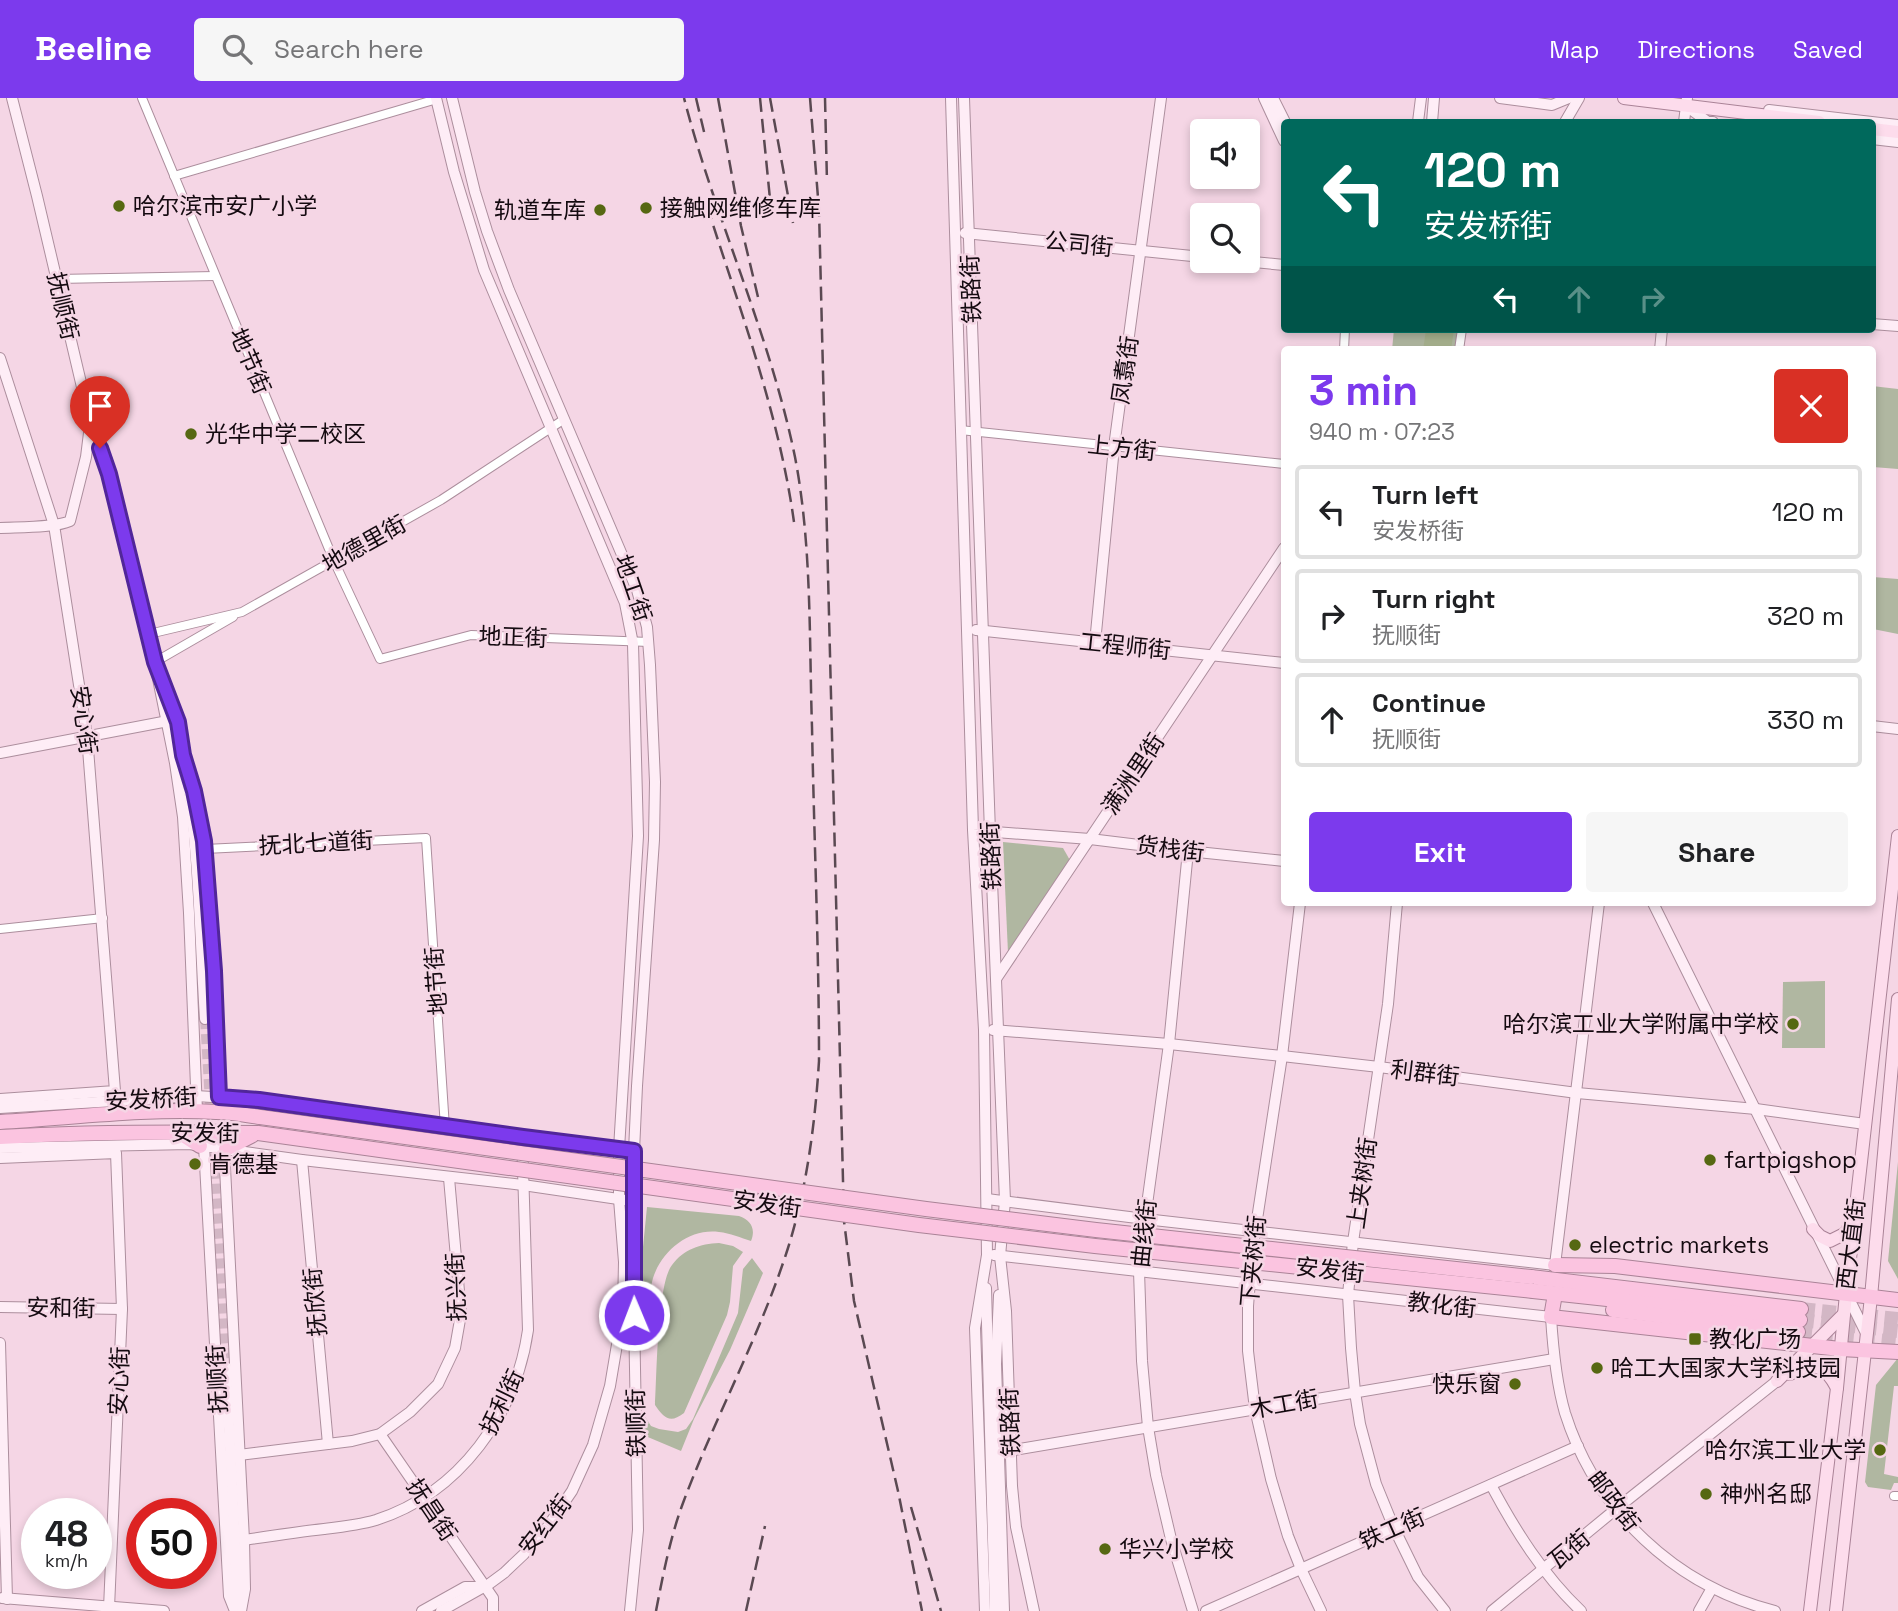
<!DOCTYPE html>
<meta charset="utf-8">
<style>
:root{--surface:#fff;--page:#f6f6f6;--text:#202124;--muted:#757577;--line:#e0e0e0;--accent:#7c3aed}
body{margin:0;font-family:"Space Grotesk","Noto Sans SC",sans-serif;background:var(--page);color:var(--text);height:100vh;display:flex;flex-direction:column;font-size:26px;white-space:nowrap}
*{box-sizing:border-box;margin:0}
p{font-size:23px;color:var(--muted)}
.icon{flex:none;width:38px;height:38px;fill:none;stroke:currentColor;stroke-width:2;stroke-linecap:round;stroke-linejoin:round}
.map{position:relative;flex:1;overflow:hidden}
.details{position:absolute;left:1281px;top:248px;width:595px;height:560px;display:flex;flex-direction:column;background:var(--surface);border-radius:7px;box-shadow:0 4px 10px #0003}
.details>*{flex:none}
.guide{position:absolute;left:1281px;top:21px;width:595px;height:214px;border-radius:7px;box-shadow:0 4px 10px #0003;background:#00695c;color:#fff;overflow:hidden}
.buttons{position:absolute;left:1190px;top:21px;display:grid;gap:14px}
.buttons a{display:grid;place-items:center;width:70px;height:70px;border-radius:7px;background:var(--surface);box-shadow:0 4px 10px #0003;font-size:35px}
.speed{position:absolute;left:21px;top:1400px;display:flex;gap:14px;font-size:35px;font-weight:700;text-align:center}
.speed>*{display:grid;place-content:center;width:91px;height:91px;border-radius:50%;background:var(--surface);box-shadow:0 4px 10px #0003;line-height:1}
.speed small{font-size:18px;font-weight:400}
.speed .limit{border:10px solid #d22;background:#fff;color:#111}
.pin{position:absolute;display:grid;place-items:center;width:60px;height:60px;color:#fff;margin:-72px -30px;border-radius:50% 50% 50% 0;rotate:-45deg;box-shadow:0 0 7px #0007}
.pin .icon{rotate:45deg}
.me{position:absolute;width:77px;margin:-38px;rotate:359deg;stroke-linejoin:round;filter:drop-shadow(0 0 5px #0008)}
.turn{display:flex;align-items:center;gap:24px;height:147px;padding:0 28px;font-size:32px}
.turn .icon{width:91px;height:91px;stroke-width:2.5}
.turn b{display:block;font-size:49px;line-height:60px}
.lanes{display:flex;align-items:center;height:66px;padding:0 28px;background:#0003;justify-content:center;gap:35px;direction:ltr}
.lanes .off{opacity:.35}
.round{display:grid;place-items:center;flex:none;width:74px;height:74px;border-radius:7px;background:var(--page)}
.summary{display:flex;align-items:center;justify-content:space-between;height:119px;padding:0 28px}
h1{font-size:42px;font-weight:600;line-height:52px;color:var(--accent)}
.button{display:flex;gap:14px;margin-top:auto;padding:14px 28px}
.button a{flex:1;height:80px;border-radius:7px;background:var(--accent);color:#fff;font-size:28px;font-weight:600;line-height:80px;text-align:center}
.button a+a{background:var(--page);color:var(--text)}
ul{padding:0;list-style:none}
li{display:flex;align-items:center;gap:21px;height:94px;margin:0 14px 10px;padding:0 14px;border:4px solid var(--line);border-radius:7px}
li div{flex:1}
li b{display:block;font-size:26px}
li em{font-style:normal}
header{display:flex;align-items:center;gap:42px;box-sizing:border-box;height:98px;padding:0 35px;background:var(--accent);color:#fff}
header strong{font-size:33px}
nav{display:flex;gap:38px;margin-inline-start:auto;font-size:24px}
.search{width:490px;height:63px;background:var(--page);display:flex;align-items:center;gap:18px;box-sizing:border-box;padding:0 24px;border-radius:7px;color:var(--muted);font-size:26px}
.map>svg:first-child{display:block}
</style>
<header>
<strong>Beeline</strong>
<div class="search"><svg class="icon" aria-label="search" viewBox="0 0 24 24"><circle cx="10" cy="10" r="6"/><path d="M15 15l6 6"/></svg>Search here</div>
<nav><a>Map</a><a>Directions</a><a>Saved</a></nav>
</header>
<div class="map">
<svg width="1898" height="1513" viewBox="0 0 1898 1513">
<rect width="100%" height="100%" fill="#f5d6e5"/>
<g fill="#b0b7a1">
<path d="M 1394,231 L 1458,231 L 1456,252 L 1392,252 Z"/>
<path d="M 1872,288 L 1898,291 L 1898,371 L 1873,369 Z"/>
<path d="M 1873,479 L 1898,481 L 1898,536 L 1873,531 Z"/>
<path d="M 1003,744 L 1063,750 L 1071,764 L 1008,855 Z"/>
<path d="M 1825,883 L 1825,950 L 1782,950 L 1783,884 Z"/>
<path d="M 1898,1064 L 1898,1181 L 1888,1163 Z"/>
<path d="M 647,1109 L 739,1118 C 751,1122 756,1131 751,1143 C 741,1140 730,1135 719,1134 C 690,1130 662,1152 653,1180 C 650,1191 649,1205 648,1217 L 644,1217 L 642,1159 Z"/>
<path d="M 719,1145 L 733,1148 L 743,1154 L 733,1168 L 730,1204 L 727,1217 L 684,1315 C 670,1326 664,1320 655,1307 C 657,1278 657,1186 672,1167 C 684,1151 700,1146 719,1145 Z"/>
<path d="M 752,1160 L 763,1175 L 730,1252 L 694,1321 L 681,1353 L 643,1337 L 644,1317 L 651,1328 L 659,1331 L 678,1334 L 686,1331 L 693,1321 L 738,1215 L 743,1171 Z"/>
<path d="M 1898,1260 L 1898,1288 L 1894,1288 L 1884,1376 L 1898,1379 L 1898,1385 L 1894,1385 L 1891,1392 L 1868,1389 L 1865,1384 L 1876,1287 Z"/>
</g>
<path fill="#a8b28f" d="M 1454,231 L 1451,252 L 1423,252 L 1426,232 Z"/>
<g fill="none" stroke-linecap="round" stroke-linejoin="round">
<path stroke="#d3b7c5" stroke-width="10" stroke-dasharray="10 5" stroke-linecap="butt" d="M 205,921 L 226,1269"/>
<g stroke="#d3b7c5" stroke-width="14" stroke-dasharray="14 7" stroke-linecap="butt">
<path d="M 1801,1211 L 1898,1221"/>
<path d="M 1800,1222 L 1898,1233"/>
<path d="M 1798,1234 L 1898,1244"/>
</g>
<g stroke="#ac8e9d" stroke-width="10">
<g id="street">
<path d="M 142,0 L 334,463 L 380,561 L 471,537 L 649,544"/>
<path d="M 174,78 L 437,1"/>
<path d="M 57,181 L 215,178"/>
<path d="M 1344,252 L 1345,231"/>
<path d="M 1459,252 L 1462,231"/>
<path d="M 960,332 L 1284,366"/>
<path d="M 149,536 L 242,514 L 441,402 L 563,322"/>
<path d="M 155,564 L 233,519"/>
<path d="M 205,751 L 426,740 L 446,1045"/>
<path d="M 0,831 L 103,820"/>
<path d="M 1894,1398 L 1898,1398"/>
</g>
</g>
<g stroke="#ac8e9d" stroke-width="12">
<g id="secondary">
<path d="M 12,0 L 37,98 L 90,323 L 109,376 L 149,536 L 175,665 L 183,719 L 189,815 L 197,1013"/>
<path d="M 452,0 L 475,94 L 487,133 L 509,192 L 637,492 L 647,529 L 650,567 L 655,684 L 654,742 L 637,988 L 634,1053 L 633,1163 L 638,1432 L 630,1513"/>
<path d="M 951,0 L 973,732 L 984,932 L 987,1157 L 975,1230 L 985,1513"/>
<path d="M 964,0 L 990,734 L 1005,1103 L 1000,1158 L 1006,1213 L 1012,1388 L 1016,1429 L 1034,1513"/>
<path d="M 1264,0 L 1284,43"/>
<path d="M 1273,0 L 1285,24"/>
<path d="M 1500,0 L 1552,7 L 1569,0"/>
<path d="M 1686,8 L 1708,24 L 1713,24"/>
<path d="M 1769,12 L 1898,27"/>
<path d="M 1418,24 L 1421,0"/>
<path d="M 1432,24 L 1434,0"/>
<path d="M 1565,24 L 1579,0"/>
<path d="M 1684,24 L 1687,0"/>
<path d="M 1872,41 L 1898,44"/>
<path d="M 965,135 L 1202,159"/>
<path d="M 1243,163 L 1284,167"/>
<path d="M 1872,226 L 1898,228"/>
<path d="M 1660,252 L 1662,231"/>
<path d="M 0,260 L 54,427 L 87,638 L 115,993 L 0,1001"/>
<path d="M 0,430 C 18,429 55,430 70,423 L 86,359 L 90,327"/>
<path d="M 976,532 L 1284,565"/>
<path d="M 1095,545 L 1114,349 L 1161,0"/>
<path d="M 168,596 C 178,623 182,651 187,680 C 199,759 200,841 205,921"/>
<path d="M 1872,628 L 1898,631"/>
<path d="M 0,655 L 168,623"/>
<path d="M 196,699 C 217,801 214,910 220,1014"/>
<path d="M 982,733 L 1090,741 L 1188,753 L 1284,763"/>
<path d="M 1188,753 L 1169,946 L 1145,1121 L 1139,1173 L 1142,1263 L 1148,1329 L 1156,1377 L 1171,1441 L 1193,1513"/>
<path d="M 1397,805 L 1388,906 L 1353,1144 L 1348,1197 L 1351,1250 L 1355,1294 L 1360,1326 L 1376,1386 L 1394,1430 L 1418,1479 L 1445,1513"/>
<path d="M 1653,805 L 1867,1237"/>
<path d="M 996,881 L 1284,450"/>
<path d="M 993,932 L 1169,946 L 1282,958 L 1379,969 L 1577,995 L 1756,1011 L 1865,1026"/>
<path d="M 0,1010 L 196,998 L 259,1002 L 522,1039 L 625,1052"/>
<path d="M 204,1048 L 229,1498 L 235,1513"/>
<path d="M 0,1050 L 189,1046 L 302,1062 L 523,1087 L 625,1102"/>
<path d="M 224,1050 L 244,1442 L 245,1491 L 241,1513"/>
<path d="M 0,1060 L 116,1055 L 122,1211 L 109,1510"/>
<path d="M 302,1062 L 328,1346"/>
<path d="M 987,1101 L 1145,1121 L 1555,1167 L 1599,805"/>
<path d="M 1254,1141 L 1282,958 L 1300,805"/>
<path d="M 994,1157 L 1551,1219 C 1553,1251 1556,1284 1565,1315 C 1596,1413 1675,1488 1775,1513"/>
<path d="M 1252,1157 L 1248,1208 L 1248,1253 L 1255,1311 L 1271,1381 L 1288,1438 L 1301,1471 L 1321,1513"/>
<path d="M 986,1190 L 995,1513"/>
<path d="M 999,1197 L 996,1266 L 1004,1513"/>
<path d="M 0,1209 L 122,1211"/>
<path d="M 0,1245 L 7,1501"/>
<path d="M 226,1269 L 238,1507"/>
<path d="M 380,1336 L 493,1500 L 493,1513"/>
<path d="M 1014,1352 L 1554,1261"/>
<path d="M 239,1357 L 352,1343 L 380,1336 L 410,1314 L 438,1286 L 455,1250 L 461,1216 L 449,1080"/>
<path d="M 1491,1387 C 1515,1432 1543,1477 1581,1513"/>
<path d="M 244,1442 C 271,1438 297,1434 324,1431 C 341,1429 359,1427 376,1422 C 460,1395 516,1316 528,1232 L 522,1039"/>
<path d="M 2,1500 L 164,1513"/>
<path d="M 422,1513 L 465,1489 L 485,1489 L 504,1475 L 524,1456 L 544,1434 L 572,1393 L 593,1347 L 610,1288 L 623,1211 L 624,1164 L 619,1101 L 619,1051 L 638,738 L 633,546 L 625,505 L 484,172 L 454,74 L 436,0"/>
<path d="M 441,1513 L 482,1490"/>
<path d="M 1206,1513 L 1578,1348"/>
<path d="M 1492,1513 L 1616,1411 L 1777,1283"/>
<path d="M 1699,1513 L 1712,1490"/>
</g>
</g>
<g stroke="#aa8397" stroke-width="14">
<g id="primary">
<path d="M 1624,0 L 1819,24"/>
<path d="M 1872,31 L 1898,34"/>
<path d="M 1813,1131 L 1820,1138 L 1830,1143 L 1846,1135 L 1852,1122"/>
<path d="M 1790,1276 C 1814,1264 1824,1265 1837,1290"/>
<path d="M 1777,1283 L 1844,1216"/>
<path d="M 1810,1513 L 1837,1290 L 1846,1196 L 1898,738"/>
<path d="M 1836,1513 L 1871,1199 L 1898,901"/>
</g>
</g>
<g stroke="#aa8397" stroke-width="16">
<g id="highway">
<path d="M 0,1024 C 72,1020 144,1010 216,1014 C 231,1014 245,1017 260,1019"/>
<path d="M 180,1035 L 200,1048"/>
<path d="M 0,1039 C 86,1034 172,1034 258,1035"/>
<path d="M 226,1051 L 253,1037"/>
<path d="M 1555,1167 L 1615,1168 L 1898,1202"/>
<path d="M 1531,1179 L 1801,1211"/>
<path d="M 1533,1193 L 1800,1222"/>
<path d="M 1555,1196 L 1551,1219 L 1840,1251 L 1898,1254"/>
<path d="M 1613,1212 L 1798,1234"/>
</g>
</g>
<use href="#street" stroke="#fff" stroke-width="8"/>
<use href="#secondary" stroke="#feedf6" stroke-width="10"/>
<use href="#primary" stroke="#fddcec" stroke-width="12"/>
<use href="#highway" stroke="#fbc4e0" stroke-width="14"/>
<g stroke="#5a4952" stroke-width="2.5" stroke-dasharray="14 7" stroke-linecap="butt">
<path d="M 696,0 L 705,38"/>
<path d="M 718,0 L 741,128 L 758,199"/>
<path d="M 760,0 L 770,101"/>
<path d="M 770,0 L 793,125"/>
<path d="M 810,0 L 819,112 L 844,1123 L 854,1203 L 898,1393 L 922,1513"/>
<path d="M 825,0 L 827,84"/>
<path d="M 707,108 C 740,212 779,316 794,424"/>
<path d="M 911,1409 L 941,1513"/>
<path d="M 656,1513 C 663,1477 670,1440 683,1405 C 715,1319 760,1238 788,1150 C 807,1089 815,1026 819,963 C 819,851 814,740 812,629 C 809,539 812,448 795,359 C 770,236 715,121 684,0"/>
<path d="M 746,1513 L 765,1428"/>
</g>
<g stroke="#aa8397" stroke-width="16" stroke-linecap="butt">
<g id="highway-bridge">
<path d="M 260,1019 L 926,1111 L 1096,1132 L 1531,1179"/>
<path d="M 258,1035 L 919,1127 L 1095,1148 L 1533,1193"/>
</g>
</g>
<use href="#highway-bridge" stroke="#fbc4e0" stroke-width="14"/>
</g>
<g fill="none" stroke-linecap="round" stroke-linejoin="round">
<g stroke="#51269a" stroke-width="18">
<path id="route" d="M 100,350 L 109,376 L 155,564 L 178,624 L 183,657 L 194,693 L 204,743 L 214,873 L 219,999 L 259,1002 L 523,1039 L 634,1053 L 634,1217"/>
</g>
<use href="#route" stroke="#7c3aed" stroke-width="12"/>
</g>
<g fill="#566812" stroke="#f5d6e5" stroke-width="2.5">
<circle cx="119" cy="108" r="7"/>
<circle cx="646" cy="110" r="7"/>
<circle cx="600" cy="112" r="7"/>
<circle cx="191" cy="336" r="7"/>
<circle cx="1793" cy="926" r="7"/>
<circle cx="1710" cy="1062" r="7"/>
<circle cx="195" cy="1066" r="7"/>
<circle cx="1575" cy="1147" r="7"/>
<rect x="1688" y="1234" width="14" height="14" rx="3.5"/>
<circle cx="1597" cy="1270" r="7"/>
<circle cx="1515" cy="1286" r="7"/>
<circle cx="1880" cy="1352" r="7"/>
<circle cx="1706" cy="1396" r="7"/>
<circle cx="1105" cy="1451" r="7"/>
</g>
<g text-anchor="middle" stroke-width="5" stroke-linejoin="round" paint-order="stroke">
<g font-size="23" fill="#140a10" stroke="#f5d6e5" text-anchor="start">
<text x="133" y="116">哈尔滨市安广小学</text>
<text x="660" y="118">接触网维修车库</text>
<text x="586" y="120" text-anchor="end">轨道车库</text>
<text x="205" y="344">光华中学二校区</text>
<text x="1779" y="934" text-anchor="end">哈尔滨工业大学附属中学校</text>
<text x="1724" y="1070">fartpigshop</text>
<text x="209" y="1074">肯德基</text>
<text x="1589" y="1155">electric markets</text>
<text x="1709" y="1249">教化广场</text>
<text x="1611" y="1278">哈工大国家大学科技园</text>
<text x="1501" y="1294" text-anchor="end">快乐窗</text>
<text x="1866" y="1360" text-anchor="end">哈尔滨工业大学</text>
<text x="1720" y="1404">神州名邸</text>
<text x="1119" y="1459">华兴小学校</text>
</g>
<g font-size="23" fill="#140a10" stroke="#f5d6e5">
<text transform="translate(1079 146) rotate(6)" y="8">公司街</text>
<text transform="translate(971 191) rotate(-92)" y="8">铁路街</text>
<text transform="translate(63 208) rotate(77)" y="8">抚顺街</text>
<text transform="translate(250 263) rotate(67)" y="8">地节街</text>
<text transform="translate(1125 272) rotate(-82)" y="8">凤翥街</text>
<text transform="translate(1122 350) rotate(6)" y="8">上方街</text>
<text transform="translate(364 446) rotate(-29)" y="8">地德里街</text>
<text transform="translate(633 490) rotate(71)" y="8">地工街</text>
<text transform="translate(513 539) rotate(2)" y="8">地正街</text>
<text transform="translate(1125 548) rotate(6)" y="8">工程师街</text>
<text transform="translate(84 622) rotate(82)" y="8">安心街</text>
<text transform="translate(1133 676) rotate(-56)" y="8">满洲里街</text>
<text transform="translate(316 745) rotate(-3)" y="8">抚北七道街</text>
<text transform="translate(1170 751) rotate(7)" y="8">货栈街</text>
<text transform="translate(991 758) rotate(-92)" y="8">铁路街</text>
<text transform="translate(436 883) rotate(-94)" y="8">地节街</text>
<text transform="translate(1425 975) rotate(7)" y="8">利群街</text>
<text transform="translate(151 1001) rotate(-3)" y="8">安发桥街</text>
<text transform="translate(205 1035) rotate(1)" y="8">安发街</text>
<text transform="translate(1362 1085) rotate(-82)" y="8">上夹树街</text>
<text transform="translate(767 1106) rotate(8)" y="8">安发街</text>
<text transform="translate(1144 1135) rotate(-84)" y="8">曲线街</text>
<text transform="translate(1851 1146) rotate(-83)" y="8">西大直街</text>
<text transform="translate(1253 1163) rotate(-85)" y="8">下夹树街</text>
<text transform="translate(1330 1172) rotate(6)" y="8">安发街</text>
<text transform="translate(456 1189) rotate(-92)" y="8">抚兴街</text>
<text transform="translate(315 1204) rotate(-95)" y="8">抚欣街</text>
<text transform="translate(1442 1207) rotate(6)" y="8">教化街</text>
<text transform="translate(61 1210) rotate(1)" y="8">安和街</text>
<text transform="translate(217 1281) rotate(-93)" y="8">抚顺街</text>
<text transform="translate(119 1283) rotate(-88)" y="8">安心街</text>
<text transform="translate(502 1304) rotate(-64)" y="8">抚利街</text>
<text transform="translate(1284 1306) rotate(-10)" y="8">木工街</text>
<text transform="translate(1010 1324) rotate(-92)" y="8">铁路街</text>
<text transform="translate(636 1325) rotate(-91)" y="8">铁顺街</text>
<text transform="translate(1614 1403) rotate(53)" y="8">邮政街</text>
<text transform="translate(432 1412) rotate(56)" y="8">抚昌街</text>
<text transform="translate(545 1427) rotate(-52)" y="8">安红街</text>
<text transform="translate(1392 1431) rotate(-24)" y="8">铁工街</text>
<text transform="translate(1569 1451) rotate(-40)" y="8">瓦街</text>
</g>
</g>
</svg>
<div class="buttons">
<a><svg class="icon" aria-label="sound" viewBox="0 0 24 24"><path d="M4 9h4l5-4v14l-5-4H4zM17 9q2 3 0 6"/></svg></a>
<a><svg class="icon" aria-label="search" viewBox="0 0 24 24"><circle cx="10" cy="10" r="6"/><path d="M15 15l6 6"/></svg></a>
</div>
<div class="speed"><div>48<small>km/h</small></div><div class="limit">50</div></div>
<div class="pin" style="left:100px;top:350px;background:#d93025"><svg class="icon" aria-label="arrive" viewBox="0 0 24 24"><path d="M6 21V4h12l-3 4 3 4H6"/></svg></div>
<svg class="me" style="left:634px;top:1217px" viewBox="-20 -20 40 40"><circle r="17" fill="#7c3aed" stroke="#fff" stroke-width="3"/><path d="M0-11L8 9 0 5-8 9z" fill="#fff"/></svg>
<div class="guide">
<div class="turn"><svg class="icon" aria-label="left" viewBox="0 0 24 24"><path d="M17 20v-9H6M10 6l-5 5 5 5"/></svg><div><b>120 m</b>安发桥街</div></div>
<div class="lanes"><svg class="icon" aria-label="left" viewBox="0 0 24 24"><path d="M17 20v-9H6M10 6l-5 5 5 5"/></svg><svg class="icon off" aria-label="ahead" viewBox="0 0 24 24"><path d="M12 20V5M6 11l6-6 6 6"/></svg><svg class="icon off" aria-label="right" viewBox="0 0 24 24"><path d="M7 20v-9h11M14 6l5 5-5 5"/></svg></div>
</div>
<section class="details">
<div class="summary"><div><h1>3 min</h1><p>940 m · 07:23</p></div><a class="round" style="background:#d93025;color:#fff"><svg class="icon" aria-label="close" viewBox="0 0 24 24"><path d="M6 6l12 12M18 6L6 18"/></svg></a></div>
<ul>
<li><svg class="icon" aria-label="left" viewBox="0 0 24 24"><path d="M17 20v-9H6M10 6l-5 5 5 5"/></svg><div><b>Turn left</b><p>安发桥街</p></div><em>120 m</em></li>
<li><svg class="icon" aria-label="right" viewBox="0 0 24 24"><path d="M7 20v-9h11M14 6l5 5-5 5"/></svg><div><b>Turn right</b><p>抚顺街</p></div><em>320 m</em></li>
<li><svg class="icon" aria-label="ahead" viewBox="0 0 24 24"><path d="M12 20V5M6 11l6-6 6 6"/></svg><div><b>Continue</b><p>抚顺街</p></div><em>330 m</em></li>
</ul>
<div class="button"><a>Exit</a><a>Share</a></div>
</section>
</div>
